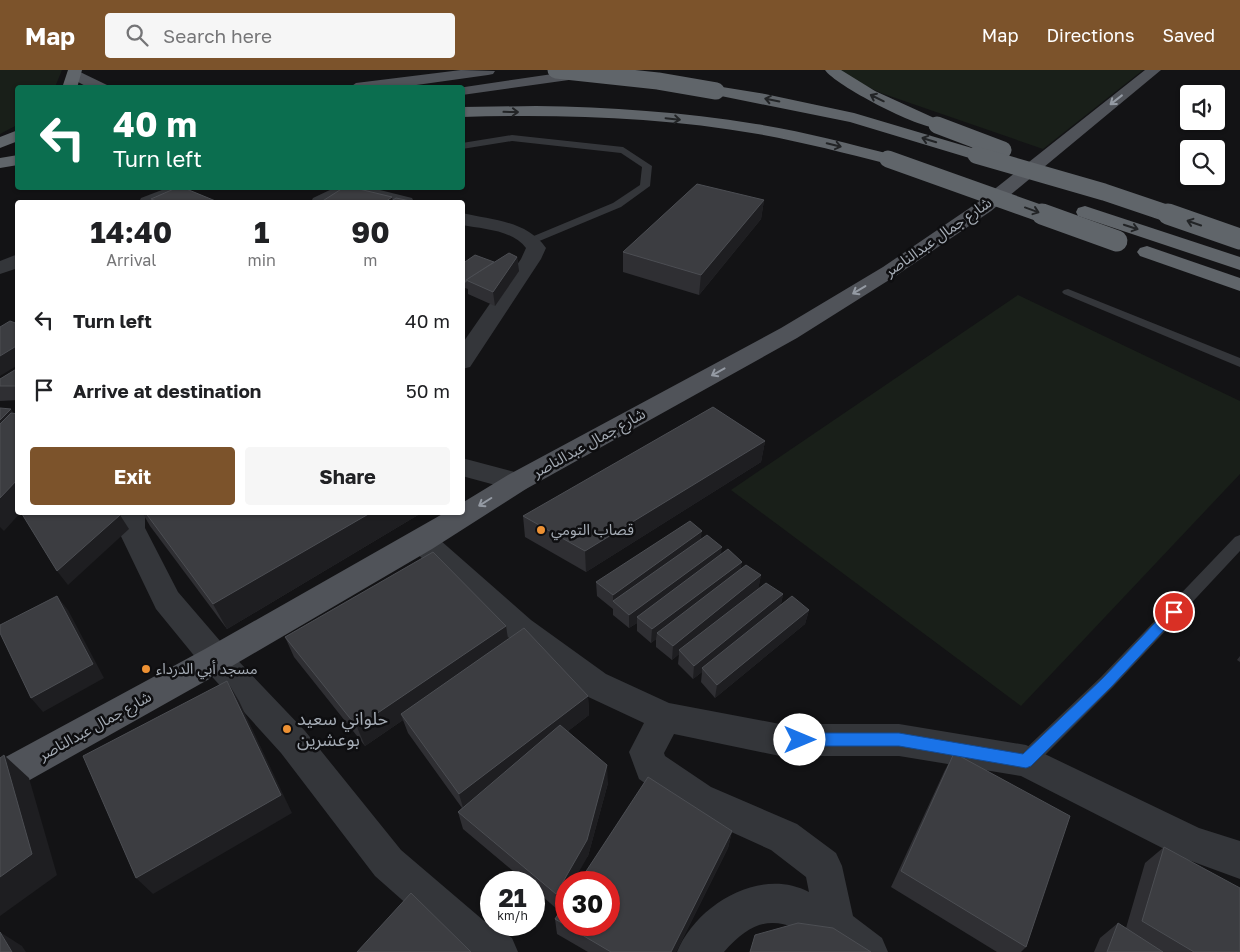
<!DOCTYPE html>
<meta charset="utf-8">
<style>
:root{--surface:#fff;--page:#f6f6f6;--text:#202124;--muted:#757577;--accent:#7c532b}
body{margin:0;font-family:"Golos Text","Noto Sans Arabic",sans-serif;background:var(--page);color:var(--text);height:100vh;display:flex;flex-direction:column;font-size:19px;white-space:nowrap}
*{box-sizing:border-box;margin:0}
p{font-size:16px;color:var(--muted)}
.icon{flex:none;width:28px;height:28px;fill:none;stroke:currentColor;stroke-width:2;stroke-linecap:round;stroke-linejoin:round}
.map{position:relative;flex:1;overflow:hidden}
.side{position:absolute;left:15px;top:130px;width:450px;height:315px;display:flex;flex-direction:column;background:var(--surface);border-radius:5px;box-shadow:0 1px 4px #0004}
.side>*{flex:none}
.guide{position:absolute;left:15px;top:15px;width:450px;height:105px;border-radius:5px;box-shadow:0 1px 4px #0004;background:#0b6e4f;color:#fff;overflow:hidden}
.buttons{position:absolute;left:1180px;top:15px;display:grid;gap:10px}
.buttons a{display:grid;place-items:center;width:45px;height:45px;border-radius:5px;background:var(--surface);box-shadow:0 1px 4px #0004;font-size:25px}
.speed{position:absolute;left:480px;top:801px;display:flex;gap:10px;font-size:25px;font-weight:700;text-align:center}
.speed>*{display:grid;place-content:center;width:65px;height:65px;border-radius:50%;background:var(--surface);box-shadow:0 1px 4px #0004;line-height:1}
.speed small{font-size:12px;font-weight:400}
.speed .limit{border:8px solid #d22;background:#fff;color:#111}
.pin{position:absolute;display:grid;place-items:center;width:42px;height:42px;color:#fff;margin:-21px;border:2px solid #fff;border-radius:50%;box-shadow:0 1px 5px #0007}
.me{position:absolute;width:55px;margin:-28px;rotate:90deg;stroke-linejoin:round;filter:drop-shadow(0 0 4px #0008)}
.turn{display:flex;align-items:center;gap:18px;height:105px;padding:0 15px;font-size:22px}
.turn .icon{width:65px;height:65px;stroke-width:2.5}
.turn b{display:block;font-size:35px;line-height:42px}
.eta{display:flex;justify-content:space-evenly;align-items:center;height:85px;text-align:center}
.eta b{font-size:30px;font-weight:700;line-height:35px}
.button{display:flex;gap:10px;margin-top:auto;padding:10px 15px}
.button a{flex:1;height:58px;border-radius:5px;background:var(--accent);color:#fff;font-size:20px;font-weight:700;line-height:58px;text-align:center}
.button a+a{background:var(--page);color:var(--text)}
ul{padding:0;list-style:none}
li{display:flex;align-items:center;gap:15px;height:70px;padding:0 15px}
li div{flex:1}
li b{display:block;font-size:19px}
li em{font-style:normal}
header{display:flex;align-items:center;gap:30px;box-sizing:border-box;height:70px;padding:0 25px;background:var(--accent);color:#fff}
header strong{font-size:24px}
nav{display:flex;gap:28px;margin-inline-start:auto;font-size:18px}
.search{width:350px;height:45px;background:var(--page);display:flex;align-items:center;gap:12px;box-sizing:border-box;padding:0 18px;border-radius:5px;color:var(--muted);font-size:19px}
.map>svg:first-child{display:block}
</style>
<header>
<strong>Map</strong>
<div class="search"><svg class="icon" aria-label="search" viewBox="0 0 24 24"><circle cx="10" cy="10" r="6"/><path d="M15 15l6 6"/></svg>Search here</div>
<nav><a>Map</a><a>Directions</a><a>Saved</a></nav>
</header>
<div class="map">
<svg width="1240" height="882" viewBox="0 0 1240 882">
<rect width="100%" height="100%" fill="#131315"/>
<g fill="#191f19">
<path d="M 0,0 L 62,0 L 55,17 L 18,18 L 17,55 L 0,64 Z"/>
<path d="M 839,0 L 1143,0 L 1043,79 L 881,23 L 853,10 Z"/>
<path d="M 1018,225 L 1240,331 L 1240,404 L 1021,636 L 731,420 Z"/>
</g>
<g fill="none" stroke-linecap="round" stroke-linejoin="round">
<g fill="#34363a" fill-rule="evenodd">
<path d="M 512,65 L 623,77 L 652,96 L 650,116 L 621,137 L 537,172 L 529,172 L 528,170 L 529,168 L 613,133 L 640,115 L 642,97 L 621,83 L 512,71 L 462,79 L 462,73 Z"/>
<path d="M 1068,219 L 1240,288 L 1240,297 L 1064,224 L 1062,222 L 1064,220 Z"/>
<path d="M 1240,465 L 1240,481 L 1113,617 L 1033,697 L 1026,700 L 1019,697 L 1017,691 L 1019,685 L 1101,607 L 1235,467 Z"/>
</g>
<g fill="#34363a" fill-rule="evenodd">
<path d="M 167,118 L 191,118 C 182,131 153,134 139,132 L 141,128 Z"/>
<path d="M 334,118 L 372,118 L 412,128 L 414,132 L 386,132 L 351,123 L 333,132 L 311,132 L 313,128 Z"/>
<path d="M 462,143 C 493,150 527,151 546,178 L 541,189 L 470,297 L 462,299 L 462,274 L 521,189 L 526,178 C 513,160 483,159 462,155 Z"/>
<path d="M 18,184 L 18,198 L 0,204 L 0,191 Z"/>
<path d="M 462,388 L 526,405 L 530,412 L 526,419 L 517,421 L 462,406 Z"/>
<path d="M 117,442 L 145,442 L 145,458 L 178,522 L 227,579 L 305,661 L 401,780 L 483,850 L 512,868 L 518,882 L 461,882 L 375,806 L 281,683 L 205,599 L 156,539 L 117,458 Z"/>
<path d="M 422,460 L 432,463 L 531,550 L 606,604 L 669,633 L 780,654 L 899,654 L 1026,675 L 1199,758 L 1240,771 L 1240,809 L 1180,787 L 1021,706 L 899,686 L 780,686 L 674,664 L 664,683 L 665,686 L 711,717 L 797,754 L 836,783 L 842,796 L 853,846 L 882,868 L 888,882 C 878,882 841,882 834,881 C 829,879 826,874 821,872 C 781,846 757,844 724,882 L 677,882 C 696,835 760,796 809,822 L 806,807 L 771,780 L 685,741 L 639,709 L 629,682 L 644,653 L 582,624 L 509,568 L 412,479 L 408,471 L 412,463 Z"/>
</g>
<g fill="#505359" fill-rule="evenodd">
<path d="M 76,0 L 107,15 L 109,18 L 89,18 L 69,7 L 67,4 L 69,1 Z"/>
<path d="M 461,0 L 495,1 L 493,4 L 488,5 L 395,18 L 349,18 L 356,13 Z"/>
<path d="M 580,0 L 595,0 L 597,3 L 595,6 L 590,7 L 462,25 L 462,18 L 458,18 Z"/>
<path d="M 1145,0 L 1161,0 L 991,141 L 897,205 L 797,268 L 526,419 L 432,479 L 227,599 L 12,720 L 0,725 L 0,690 L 205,579 L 446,442 L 462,442 L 462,433 L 508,405 L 781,258 L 883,197 L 977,133 Z"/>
</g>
<g fill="#60656a" fill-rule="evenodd">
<path d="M 68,0 L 82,0 L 77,18 L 62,18 Z"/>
<path d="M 825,0 L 841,0 L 875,21 L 943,52 L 945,55 L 943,58 C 926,63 836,16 825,0 Z"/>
<path d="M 716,16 L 765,24 L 854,43 L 982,81 L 985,85 L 982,89 L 976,90 L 850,52 L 711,24 L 708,21 L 711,18 Z"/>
<path d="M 536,36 C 610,37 683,42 756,54 C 803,61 849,74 894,85 L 897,89 L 894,93 L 888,94 C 845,83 802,72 758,64 C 661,47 561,44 462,47 L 462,37 Z"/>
<path d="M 18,60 L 18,71 L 0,78 L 0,67 Z"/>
<path d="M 18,85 L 18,95 L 0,98 L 0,88 Z"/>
<path d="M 1085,136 L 1240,187 L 1240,200 L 1078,146 L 1076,142 L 1078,138 Z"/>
<path d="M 1147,176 L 1240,208 L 1240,221 L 1140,186 L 1137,182 L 1140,178 Z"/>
</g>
<g stroke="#60656a" stroke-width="17">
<path d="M 556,0 L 658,11 L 716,21"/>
<path d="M 937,55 L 1003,80"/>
<path d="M 976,85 L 1104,122 L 1172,145"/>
<path d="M 888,89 L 1045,145"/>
</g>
<g stroke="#60656a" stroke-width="21">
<path d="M 1042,144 L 1117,171"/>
<path d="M 1168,144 L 1240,169"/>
</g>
</g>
<g fill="#2f2f33">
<path d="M 151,129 L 218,132 L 153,132 Z"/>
<path d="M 764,130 L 761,149 L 699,225 L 623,202 L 623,182 Z"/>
<path d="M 517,187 L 519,201 L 495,236 L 468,224 L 468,219 L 462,217 L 462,194 L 494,192 Z"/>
<path d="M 18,298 L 18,330 L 0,331 L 0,309 Z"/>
<path d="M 765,371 L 761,392 L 586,502 L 525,467 L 523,446 Z"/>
<path d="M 142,442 L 423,442 L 227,559 L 150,456 Z"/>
<path d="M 701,469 L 741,499 L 761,505 L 758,519 L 783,524 L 781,534 L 809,540 L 805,554 L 715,628 L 701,612 L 702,602 L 693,609 L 678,594 L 679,584 L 672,590 L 656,577 L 656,569 L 651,573 L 637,561 L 637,553 L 629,558 L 613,545 L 613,539 L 597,526 L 596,512 Z"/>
<path d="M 506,556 L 508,569 L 588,626 L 589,645 L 568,661 L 608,713 L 588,786 L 566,812 L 566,825 L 558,840 L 534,819 L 534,812 L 526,812 L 463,759 L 458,742 L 462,738 L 408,663 L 403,650 L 365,676 L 294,587 L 285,567 Z"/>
<path d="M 1240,586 L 1240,592 L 1237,590 Z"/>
<path d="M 954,683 L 1026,877 L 1021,882 L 997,882 L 891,817 L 944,702 Z"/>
<path d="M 732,761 L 728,778 L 676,882 L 588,882 L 557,864 L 555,849 Z"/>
<path d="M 1164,777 L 1240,882 L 1094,882 L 1100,868 L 1118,853 L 1126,858 L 1145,793 Z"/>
</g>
<g fill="#1e1e21">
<path d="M 392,127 L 393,132 L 385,132 Z"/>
<path d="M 764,130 L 761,149 L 699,225 L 701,205 Z"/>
<path d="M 517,187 L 519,201 L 495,236 L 493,222 Z"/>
<path d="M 18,275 L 18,295 L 0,306 L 0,286 Z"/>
<path d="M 11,339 L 18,349 L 0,385 L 0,350 Z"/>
<path d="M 765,371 L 761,392 L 586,502 L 585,481 Z"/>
<path d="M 18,409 L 18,442 L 21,442 L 4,461 L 0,457 L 0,428 Z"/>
<path d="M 372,442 L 423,442 L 227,559 L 213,534 Z"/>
<path d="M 120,445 L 129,459 L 68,515 L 57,501 Z"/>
<path d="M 702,461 L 700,475 L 613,531 L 613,525 Z"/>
<path d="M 722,477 L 720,491 L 637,547 L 637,553 L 629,558 L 629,545 Z"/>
<path d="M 742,492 L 740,506 L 657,563 L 656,569 L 651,573 L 652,559 Z"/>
<path d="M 761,505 L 758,520 L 679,580 L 679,584 L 672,590 L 673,576 Z"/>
<path d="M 783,524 L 780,538 L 702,598 L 702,602 L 693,609 L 694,596 Z"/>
<path d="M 57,526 L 68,540 L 104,608 L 43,642 L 31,628 Z"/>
<path d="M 809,540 L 805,554 L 715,628 L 717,615 Z"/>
<path d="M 506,556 L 509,576 L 401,644 L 403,650 L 365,676 L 357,657 Z"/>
<path d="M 227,611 L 239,631 L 292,743 L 153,824 L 136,808 Z"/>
<path d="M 588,626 L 589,645 L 464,741 L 459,724 Z"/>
<path d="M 4,685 L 29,708 L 57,805 L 0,846 L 0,807 Z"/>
<path d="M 607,695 L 608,713 L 588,786 L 573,812 L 566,812 L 566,825 L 558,840 L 556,824 Z"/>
<path d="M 732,761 L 728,778 L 676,882 L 671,882 Z"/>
<path d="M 0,862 L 22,876 L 26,882 L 12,882 Z"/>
</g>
<g fill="#3c3d41" stroke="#4c4e53">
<path d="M 697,114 L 764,130 L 701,205 L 623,182 Z"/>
<path d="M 176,118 L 184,118 L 218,132 L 159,132 L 151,129 Z"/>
<path d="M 343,118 L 355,118 L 392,127 L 385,132 L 321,132 Z"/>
<path d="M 396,128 L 415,132 L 390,132 Z"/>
<path d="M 509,183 L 517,187 L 493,222 L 466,210 Z"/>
<path d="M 475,185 L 494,192 L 466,210 L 466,212 L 462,211 L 462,194 Z"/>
<path d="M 10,251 L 18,254 L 18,275 L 0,286 L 0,257 Z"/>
<path d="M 18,298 L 18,316 L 0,316 L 0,309 Z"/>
<path d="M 713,337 L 765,371 L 585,481 L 523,446 Z"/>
<path d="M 0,338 L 11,339 L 0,350 Z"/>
<path d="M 11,343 L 18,344 L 18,409 L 0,428 L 0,354 Z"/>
<path d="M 24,442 L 118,442 L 120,445 L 57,501 L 22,444 Z"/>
<path d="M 145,442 L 372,442 L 213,534 Z"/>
<path d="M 690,451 L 702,461 L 613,525 L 596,512 Z"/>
<path d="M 707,465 L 722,477 L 629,545 L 613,531 Z"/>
<path d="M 728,479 L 742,492 L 652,559 L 637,547 Z"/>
<path d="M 433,482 L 506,556 L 357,657 L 285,567 Z"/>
<path d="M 746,495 L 761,505 L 673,576 L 657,563 Z"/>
<path d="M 766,513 L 783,524 L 694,596 L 679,580 Z"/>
<path d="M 57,526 L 93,594 L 31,628 L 0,563 L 0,555 Z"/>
<path d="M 792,526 L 809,540 L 717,615 L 702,598 Z"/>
<path d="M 524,558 L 588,626 L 459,724 L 401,644 Z"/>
<path d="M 227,611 L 281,725 L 136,808 L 83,686 Z"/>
<path d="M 560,655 L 607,695 L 587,770 L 556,824 L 458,742 Z"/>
<path d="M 954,683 L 1070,746 L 1026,877 L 901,801 Z"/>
<path d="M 4,685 L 32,784 L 0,807 L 0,688 Z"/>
<path d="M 648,707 L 732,761 L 671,882 L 611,882 L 555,849 L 566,832 L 566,855 L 609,855 L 609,812 L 579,812 Z"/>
<path d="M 1164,777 L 1240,818 L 1240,882 L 1194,882 L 1142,851 Z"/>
<path d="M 411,823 L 471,882 L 357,882 Z"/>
<path d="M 798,853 L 833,858 L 871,882 L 750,882 L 755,865 Z"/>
<path d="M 1118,853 L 1163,882 L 1107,882 Z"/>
<path d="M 0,862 L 12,882 L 0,882 Z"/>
</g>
<defs><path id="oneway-shaft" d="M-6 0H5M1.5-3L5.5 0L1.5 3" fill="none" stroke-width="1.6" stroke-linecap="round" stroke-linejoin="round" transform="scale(1.25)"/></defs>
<g stroke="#222426">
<use href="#oneway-shaft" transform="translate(877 28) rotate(-154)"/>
<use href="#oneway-shaft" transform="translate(772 30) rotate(-168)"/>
<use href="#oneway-shaft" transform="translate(511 42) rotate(1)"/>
<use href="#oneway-shaft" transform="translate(673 49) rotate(6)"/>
<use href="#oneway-shaft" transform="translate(929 70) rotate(-163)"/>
<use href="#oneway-shaft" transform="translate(834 75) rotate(14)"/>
<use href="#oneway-shaft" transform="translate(1032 140) rotate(20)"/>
<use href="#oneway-shaft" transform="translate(1194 153) rotate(-161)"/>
<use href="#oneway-shaft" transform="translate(1131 157) rotate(18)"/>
</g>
<g stroke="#949aa3">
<use href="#oneway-shaft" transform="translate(1116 30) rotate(142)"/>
<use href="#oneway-shaft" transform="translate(859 220) rotate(149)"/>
<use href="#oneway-shaft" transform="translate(718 302) rotate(151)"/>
<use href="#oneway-shaft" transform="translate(485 432) rotate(148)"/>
</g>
<path fill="#1a73e8" stroke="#114b97" d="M 1174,536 L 1178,538 L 1180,542 L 1178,545 L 1112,616 L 1031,696 L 1026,698 L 899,676 L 800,676 L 795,674 L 793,670 L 795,665 L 800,663 L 899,663 L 1023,684 L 1103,608 L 1169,538 Z"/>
<g fill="#ed9133" stroke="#0e0e10" stroke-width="2">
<circle cx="541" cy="460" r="5"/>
<circle cx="146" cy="599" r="5"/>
<circle cx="287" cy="659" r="5"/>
</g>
<g text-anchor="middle" stroke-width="5" stroke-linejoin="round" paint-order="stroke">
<g font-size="15" fill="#a5acb5" stroke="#0e0e10">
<text transform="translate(938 167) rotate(-35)" y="5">شارع جمال عبدالناصر</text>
<text transform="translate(589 373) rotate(-29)" y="5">شارع جمال عبدالناصر</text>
<text transform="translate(95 656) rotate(-29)" y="5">شارع جمال عبدالناصر</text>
</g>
<g font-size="15" fill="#a5acb5" stroke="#0e0e10" text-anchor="start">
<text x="551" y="465">قصاب التومي</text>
<text x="156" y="604">مسجد أبي الدرداء</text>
</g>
<g font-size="18" fill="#a5acb5" stroke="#0e0e10" text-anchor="start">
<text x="297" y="655">حلواني سعيد<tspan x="297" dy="21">بوعشرين</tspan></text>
</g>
</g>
</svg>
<div class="buttons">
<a><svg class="icon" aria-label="sound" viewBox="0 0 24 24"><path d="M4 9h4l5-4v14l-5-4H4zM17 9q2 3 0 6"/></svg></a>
<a><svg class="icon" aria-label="search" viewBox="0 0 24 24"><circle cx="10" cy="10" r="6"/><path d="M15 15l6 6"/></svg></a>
</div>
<div class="speed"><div>21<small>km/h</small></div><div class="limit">30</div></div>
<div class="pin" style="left:1174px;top:542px;background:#d93025"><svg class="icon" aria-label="arrive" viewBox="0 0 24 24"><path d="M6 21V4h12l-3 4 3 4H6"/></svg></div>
<svg class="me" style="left:800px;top:670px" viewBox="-20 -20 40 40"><circle r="19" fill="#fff"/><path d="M0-13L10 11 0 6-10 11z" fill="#1a73e8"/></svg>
<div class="guide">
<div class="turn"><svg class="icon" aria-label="left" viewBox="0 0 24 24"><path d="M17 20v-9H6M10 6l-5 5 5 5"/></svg><div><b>40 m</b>Turn left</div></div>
</div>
<section class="side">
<div class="eta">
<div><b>14:40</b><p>Arrival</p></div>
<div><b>1</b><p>min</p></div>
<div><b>90</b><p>m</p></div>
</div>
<ul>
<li><svg class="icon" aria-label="left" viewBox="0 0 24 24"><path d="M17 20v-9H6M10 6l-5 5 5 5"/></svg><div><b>Turn left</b></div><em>40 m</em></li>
<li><svg class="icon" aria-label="arrive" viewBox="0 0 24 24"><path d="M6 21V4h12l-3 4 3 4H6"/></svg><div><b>Arrive at destination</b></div><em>50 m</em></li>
</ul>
<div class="button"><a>Exit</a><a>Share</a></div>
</section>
</div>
